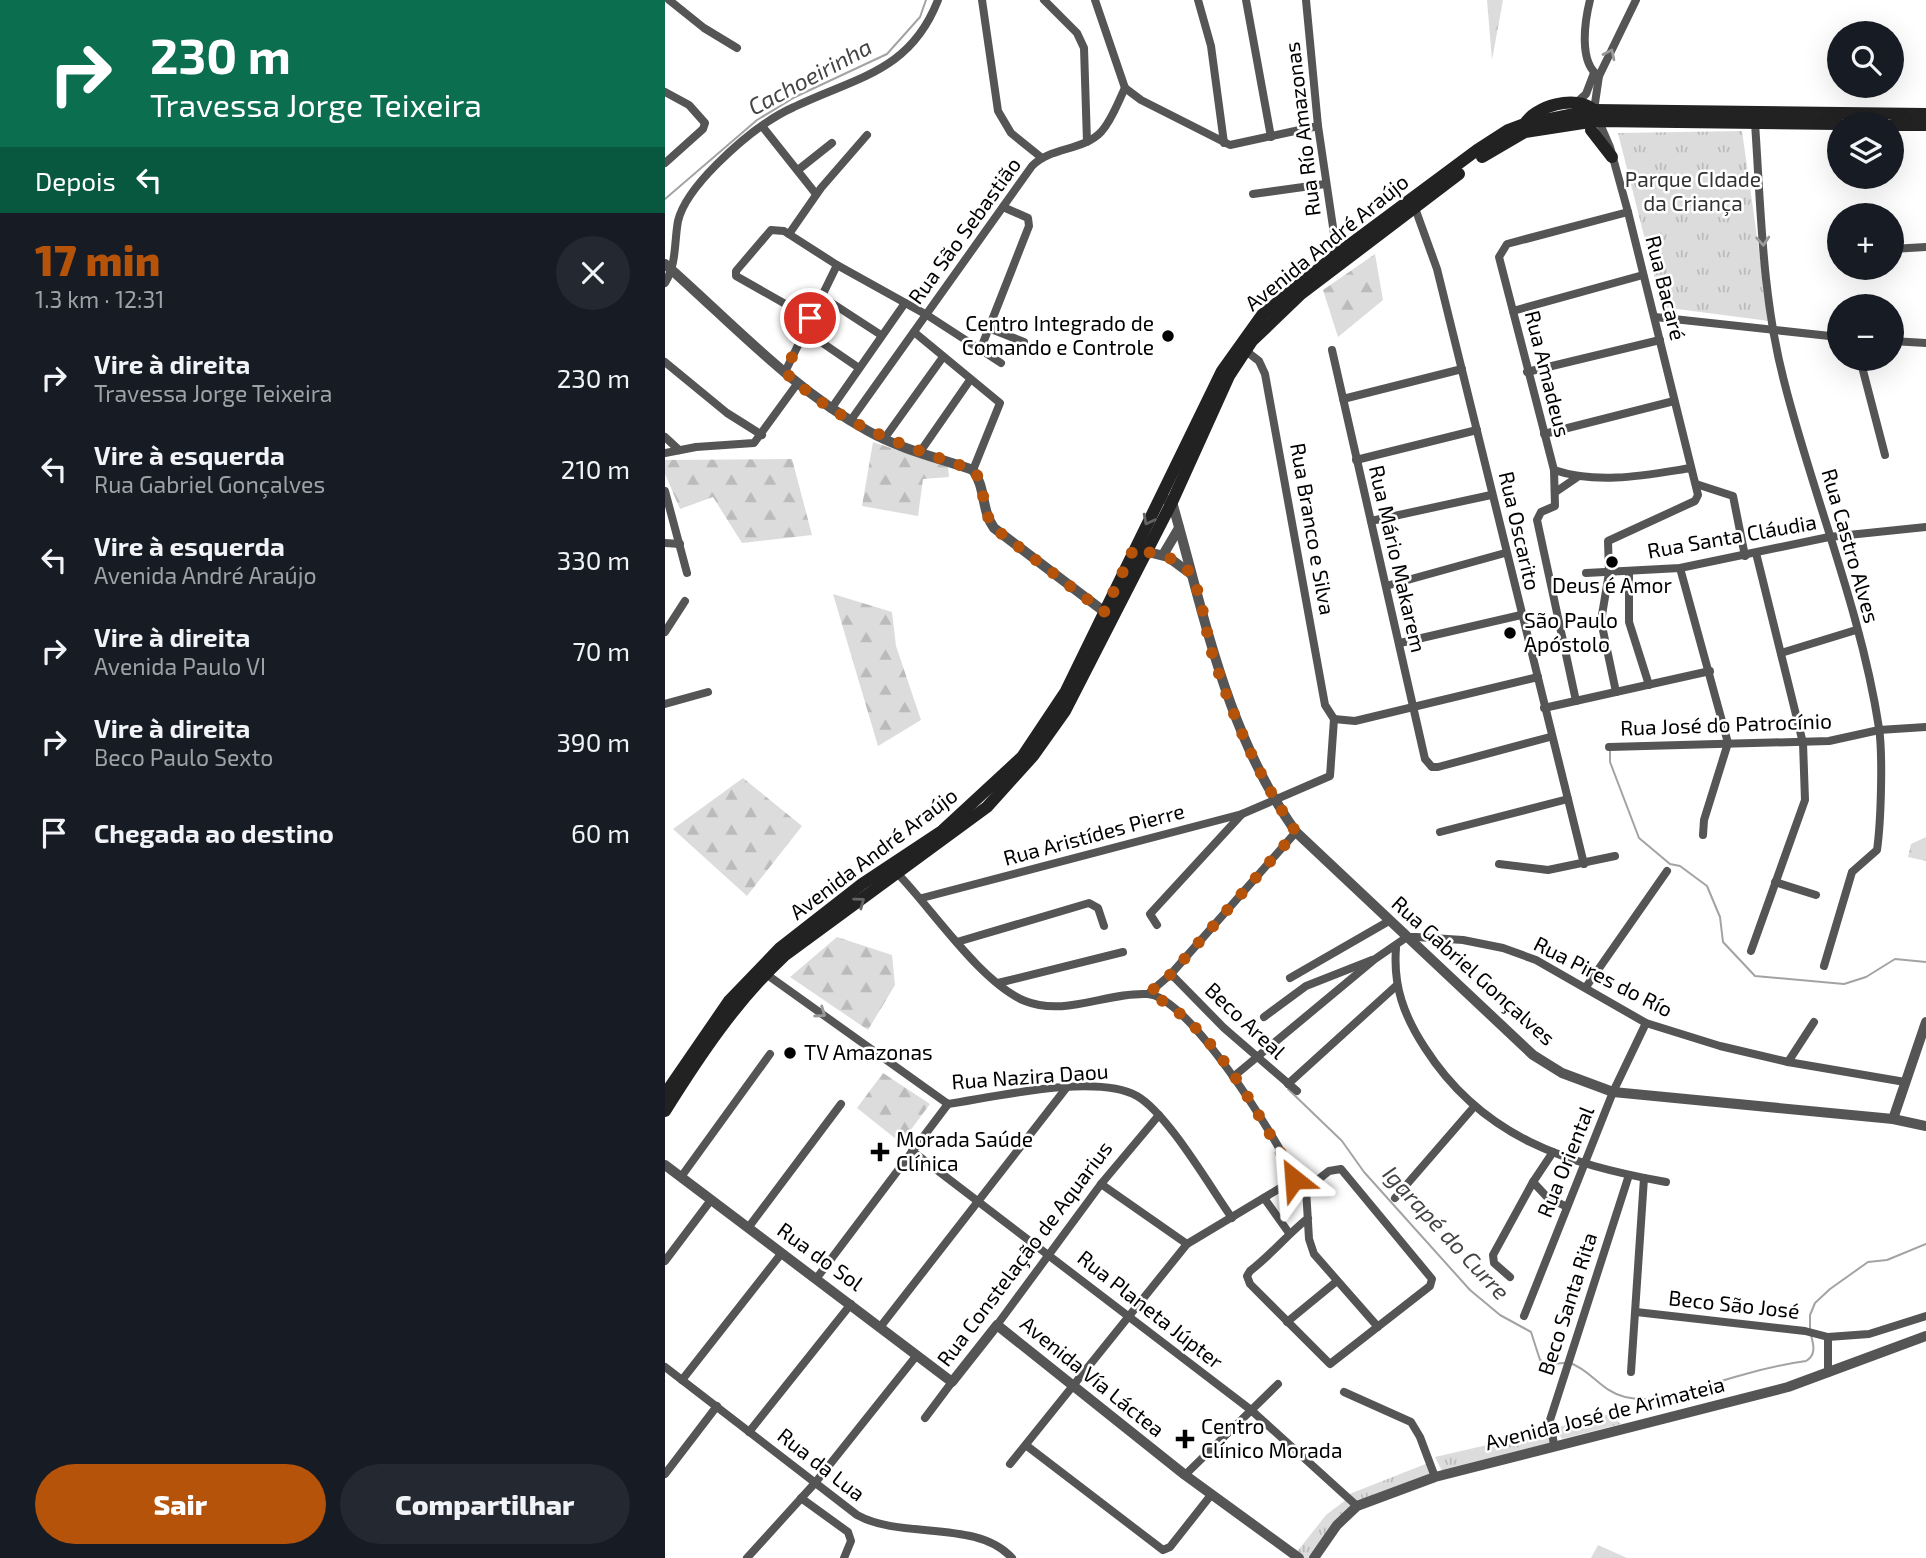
<!DOCTYPE html>
<html lang="pt">
<meta charset="utf-8">
<style>
:root{--surface:#171b24;--page:#242831;--text:#f1f3f6;--muted:#9ea1a6;--accent:#b45309}
body{margin:0;font-family:"Exo 2",sans-serif;background:var(--page);color:var(--text);height:100vh;display:flex;flex-direction:column;font-size:26px;white-space:nowrap}
*{box-sizing:border-box;margin:0}
p{font-size:23px;color:var(--muted)}
.icon{flex:none;width:38px;height:38px;fill:none;stroke:currentColor;stroke-width:2;stroke-linecap:round;stroke-linejoin:round}
.map{position:relative;flex:1;overflow:hidden}
.sheet{display:flex;flex-direction:column;background:var(--surface);width:665px}
.sheet>*{flex:none}
.top-card{background:#0b6e4f;color:#fff;overflow:hidden}
.fabs{position:absolute;left:1162px;top:21px;display:grid;gap:14px}
.fabs a{display:grid;place-items:center;width:77px;height:77px;border-radius:50%;background:var(--surface);box-shadow:0 7px 28px #0002;font-size:35px}
.pin{position:absolute;display:grid;place-items:center;width:60px;height:60px;color:#fff;margin:-30px;border:4px solid #fff;border-radius:50%;box-shadow:0 2px 7px #0007}
.me{position:absolute;width:77px;margin:-38px;rotate:332deg;stroke-linejoin:round;filter:drop-shadow(0 0 5px #0008)}
.turn{display:flex;align-items:center;gap:24px;height:147px;padding:0 35px;font-size:32px}
.turn .icon{width:91px;height:91px;stroke-width:2.5}
.turn b{display:block;font-size:49px;line-height:60px}
.then{display:flex;align-items:center;height:66px;padding:0 35px;background:#0003;gap:14px;font-size:26px}
.round{display:grid;place-items:center;flex:none;width:74px;height:74px;border-radius:37px;background:var(--page)}
.headline{display:flex;align-items:center;justify-content:space-between;height:119px;padding:0 35px}
h1{font-size:42px;font-weight:800;line-height:52px;color:var(--accent)}
.action{display:flex;gap:14px;margin-top:auto;padding:14px 35px}
.action a{flex:1;height:80px;border-radius:42px;background:var(--accent);color:#fff;font-size:28px;font-weight:800;line-height:80px;text-align:center}
.action a+a{background:var(--page);color:var(--text)}
ul{padding:0;list-style:none}
li{display:flex;align-items:center;gap:21px;height:91px;padding:0 35px}
li div{flex:1}
li b{display:block;font-size:26px}
li em{font-style:normal}
main{display:flex;flex:1;min-height:0}
.map>svg:first-child{display:block}
</style>
<main>
<section class="sheet">
<div class="top-card">
<div class="turn"><svg class="icon" aria-label="right" viewBox="0 0 24 24"><path d="M7 20v-9h11M14 6l5 5-5 5"/></svg><div><b>230 m</b>Travessa Jorge Teixeira</div></div>
<div class="then">Depois<svg class="icon" aria-label="left" viewBox="0 0 24 24"><path d="M17 20v-9H6M10 6l-5 5 5 5"/></svg></div>
</div>
<div class="headline"><div><h1>17 min</h1><p>1.3 km · 12:31</p></div><a class="round"><svg class="icon" aria-label="close" viewBox="0 0 24 24"><path d="M6 6l12 12M18 6L6 18"/></svg></a></div>
<ul>
<li><svg class="icon" aria-label="right" viewBox="0 0 24 24"><path d="M7 20v-9h11M14 6l5 5-5 5"/></svg><div><b>Vire à direita</b><p>Travessa Jorge Teixeira</p></div><em>230 m</em></li>
<li><svg class="icon" aria-label="left" viewBox="0 0 24 24"><path d="M17 20v-9H6M10 6l-5 5 5 5"/></svg><div><b>Vire à esquerda</b><p>Rua Gabriel Gonçalves</p></div><em>210 m</em></li>
<li><svg class="icon" aria-label="left" viewBox="0 0 24 24"><path d="M17 20v-9H6M10 6l-5 5 5 5"/></svg><div><b>Vire à esquerda</b><p>Avenida André Araújo</p></div><em>330 m</em></li>
<li><svg class="icon" aria-label="right" viewBox="0 0 24 24"><path d="M7 20v-9h11M14 6l5 5-5 5"/></svg><div><b>Vire à direita</b><p>Avenida Paulo VI</p></div><em>70 m</em></li>
<li><svg class="icon" aria-label="right" viewBox="0 0 24 24"><path d="M7 20v-9h11M14 6l5 5-5 5"/></svg><div><b>Vire à direita</b><p>Beco Paulo Sexto</p></div><em>390 m</em></li>
<li><svg class="icon" aria-label="arrive" viewBox="0 0 24 24"><path d="M6 21V4h12l-3 4 3 4H6"/></svg><div><b>Chegada ao destino</b></div><em>60 m</em></li>
</ul>
<div class="action"><a>Sair</a><a>Compartilhar</a></div>
</section>
<div class="map">
<svg width="1261" height="1558" viewBox="0 0 1261 1558">
<defs>
<pattern id="forest-firs" width="22" height="20" patternUnits="userSpaceOnUse" patternTransform="scale(1.75)"><rect width="22" height="20" fill="#dcdcdc"/><path d="M5 1l3.5 6h-7zM16 11l3.5 6h-7z" fill="#bbb"/></pattern>
<pattern id="park-tufts" width="24" height="20" patternUnits="userSpaceOnUse" patternTransform="scale(1.75)"><rect width="24" height="20" fill="#dcdcdc"/><path d="M3 7l-1-3M5 7V3M7 7l1-3M15 17l-1-3M17 17v-4M19 17l1-3" fill="none" stroke="#bbb"/></pattern>
</defs>
<rect width="100%" height="100%" fill="#fff"/>
<path fill="#dcdcdc" d="M 933,1545 L 962,1558 L 926,1558 Z"/>
<g fill="url(#forest-firs)">
<path d="M 822,0 L 838,0 L 827,60 Z"/>
<path d="M 710,254 L 718,300 L 673,337 L 658,290 Z"/>
<path d="M 208,442 L 283,467 L 284,477 L 258,479 L 253,516 L 197,506 Z"/>
<path d="M 127,459 L 147,535 L 77,543 L 48,497 L 15,509 L 0,474 L 0,460 Z"/>
<path d="M 168,594 L 227,612 L 231,646 L 256,720 L 213,746 Z"/>
<path d="M 78,778 L 137,826 L 82,896 L 8,829 Z"/>
<path d="M 1261,837 L 1261,861 L 1243,857 L 1246,844 Z"/>
<path d="M 172,937 L 227,955 L 230,985 L 203,1030 L 125,977 Z"/>
<path d="M 218,1073 L 265,1104 L 236,1143 L 192,1108 Z"/>
</g>
<g fill="url(#park-tufts)">
<path d="M 1077,131 L 1104,321 L 997,307 L 953,133 Z"/>
<path d="M 945,1414 L 956,1424 L 897,1439 L 890,1428 Z"/>
<path d="M 883,1431 L 886,1444 L 778,1473 L 770,1457 Z"/>
<path d="M 763,1463 L 769,1475 L 692,1505 L 682,1495 Z"/>
<path d="M 682,1499 L 691,1506 L 648,1558 L 639,1558 L 631,1553 L 661,1515 Z"/>
</g>
<g fill="none" stroke-linecap="round" stroke-linejoin="round">
<g stroke="#a3a3a3" stroke-width="2">
<path d="M 0,199 L 92,120 L 130,97 L 222,54 L 255,17 L 261,0"/>
<path d="M 945,751 L 945,762 L 974,838 L 1005,864 L 1015,866 L 1042,886 L 1055,917 L 1058,942 L 1090,976 L 1179,984 L 1201,977 L 1230,959 L 1261,962"/>
<path d="M 623,1089 L 677,1141 L 699,1172 L 805,1290 L 835,1315 L 866,1332 L 875,1360 L 883,1364 L 900,1363"/>
<path d="M 1145,1330 L 1145,1315 L 1150,1303 L 1165,1289 L 1203,1262 L 1222,1260 L 1261,1244"/>
<path d="M 905,1363 C 926,1370 937,1392 960,1397 C 998,1406 1041,1384 1077,1375 C 1098,1369 1119,1364 1141,1361 C 1151,1355 1149,1346 1146,1335"/>
</g>
<g stroke="#555" stroke-width="8">
<path d="M 4,0 L 39,28 L 72,48"/>
<path d="M 317,0 L 333,111 L 346,133 L 377,158"/>
<path d="M 379,0 L 412,33 L 419,48 L 422,142"/>
<path d="M 430,0 L 460,88"/>
<path d="M 533,0 L 546,46 L 559,143"/>
<path d="M 581,0 L 606,137"/>
<path d="M 641,0 L 653,126 L 672,254"/>
<path d="M 925,0 C 920,20 913,63 934,76"/>
<path d="M 460,88 L 476,100 L 565,145 L 653,126"/>
<path d="M 0,92 L 24,105 L 40,123 L 38,129 L 0,163"/>
<path d="M 911,103 L 921,94 L 929,73"/>
<path d="M 1090,123 C 1096,210 1097,297 1119,381 C 1148,496 1196,610 1214,728 C 1218,755 1216,822 1212,850 L 1187,872 L 1159,966"/>
<path d="M 97,126 L 151,194"/>
<path d="M 133,170 L 167,143"/>
<path d="M 588,194 L 660,184"/>
<path d="M 750,208 L 772,269 L 919,864"/>
<path d="M 124,234 L 156,188 L 202,135"/>
<path d="M 1227,249 L 1261,247"/>
<path d="M 1169,253 L 1174,252"/>
<path d="M 0,283 C 12,263 9,243 13,221 C 18,200 37,179 52,164 C 74,142 100,120 129,107 C 191,77 245,72 273,0"/>
<path d="M 156,296 L 216,335"/>
<path d="M 848,311 L 978,275"/>
<path d="M 990,317 L 1174,337"/>
<path d="M 145,318 L 71,276 L 71,271 L 106,230 L 119,231 L 172,265 L 262,315 L 336,363"/>
<path d="M 326,329 L 359,342"/>
<path d="M 140,331 L 194,368"/>
<path d="M 249,332 L 335,403 L 308,470"/>
<path d="M 1227,341 L 1261,343"/>
<path d="M 316,348 L 364,226 L 363,218 L 338,207"/>
<path d="M 667,350 L 760,759 L 767,767 L 773,767 L 885,737"/>
<path d="M 581,351 L 594,361 L 600,374 L 660,705 L 669,719"/>
<path d="M 1195,359 L 1220,455"/>
<path d="M 0,362 L 62,413 L 97,435"/>
<path d="M 120,372 L 172,265"/>
<path d="M 862,372 L 995,340"/>
<path d="M 678,399 L 797,369"/>
<path d="M 166,409 L 240,303"/>
<path d="M 186,420 L 367,166 C 385,147 418,151 436,132 C 447,120 453,102 460,88"/>
<path d="M 879,434 L 1009,401"/>
<path d="M 0,437 L 14,450"/>
<path d="M 219,439 L 278,357"/>
<path d="M 255,452 L 305,380"/>
<path d="M 0,453 L 31,447 L 89,443 L 132,384"/>
<path d="M 691,460 L 812,430"/>
<path d="M 889,470 C 934,485 981,475 1026,468"/>
<path d="M 1031,484 L 1068,496 L 1080,556"/>
<path d="M 0,491 L 22,573"/>
<path d="M 892,491 L 914,476"/>
<path d="M 706,521 L 826,495"/>
<path d="M 0,543 L 15,544"/>
<path d="M 1015,568 L 1063,743 L 1039,820 L 1038,835"/>
<path d="M 921,573 L 1015,568 L 1164,537 L 1261,527"/>
<path d="M 964,573 L 964,622 L 984,685"/>
<path d="M 721,586 L 840,553"/>
<path d="M 0,632 L 20,601"/>
<path d="M 735,643 L 856,615"/>
<path d="M 1116,653 L 1191,630"/>
<path d="M 951,692 L 936,621 L 944,573 L 943,541 L 1030,501 L 1033,495 L 963,212 L 945,147 L 929,110 L 934,76 L 971,0"/>
<path d="M 911,701 L 872,520 L 876,512 L 890,506 L 889,470 L 834,257 L 842,244 L 963,212"/>
<path d="M 0,704 L 43,692"/>
<path d="M 879,708 L 1045,671"/>
<path d="M 669,719 L 690,721 L 873,677"/>
<path d="M 944,747 L 1164,741 L 1214,730 L 1261,727"/>
<path d="M 775,832 L 903,799"/>
<path d="M 834,864 L 883,870 L 950,856"/>
<path d="M 233,874 C 267,909 316,983 360,1001 C 400,1017 442,992 482,994 C 523,995 612,1139 629,1176 L 627,1181 L 522,1244 L 345,1464"/>
<path d="M 1110,882 L 1151,895"/>
<path d="M 257,898 L 577,814 L 665,776 L 669,719"/>
<path d="M 492,925 L 485,914 L 577,814"/>
<path d="M 292,942 L 424,903 L 433,908 L 439,926"/>
<path d="M 731,948 C 728,986 739,1016 760,1048 C 817,1137 901,1164 1001,1182"/>
<path d="M 1086,951 L 1140,800 L 1138,743 L 1091,553"/>
<path d="M 101,974 L 283,1104 C 330,1097 431,1073 472,1096 C 503,1114 545,1187 567,1218"/>
<path d="M 506,974 L 559,1028 L 632,1091"/>
<path d="M 625,978 L 724,921"/>
<path d="M 333,983 L 458,952"/>
<path d="M 921,987 L 1002,871"/>
<path d="M 484,993 L 506,974 L 631,832"/>
<path d="M 599,1017 L 641,986 L 707,960"/>
<path d="M 1123,1062 L 1149,1022"/>
<path d="M 568,1077 L 710,959 L 742,937 L 751,937 L 798,940 L 838,948 L 871,960 L 981,1023 L 1055,1046 L 1123,1062 L 1240,1082"/>
<path d="M 623,1084 L 731,986"/>
<path d="M 247,1151 L 586,1410 L 692,1506"/>
<path d="M 16,1177 L 105,1054"/>
<path d="M 868,1182 L 888,1152"/>
<path d="M 436,1184 L 522,1244"/>
<path d="M 599,1198 L 624,1233"/>
<path d="M 730,1198 L 808,1108"/>
<path d="M 643,1218 C 622,1235 607,1254 585,1271 L 582,1276 L 585,1284 L 665,1364 L 765,1286 L 767,1279 L 676,1169 L 664,1171 L 641,1189 L 644,1239 L 649,1254 L 713,1327"/>
<path d="M 83,1228 L 176,1104"/>
<path d="M 0,1261 L 46,1200"/>
<path d="M 845,1277 L 829,1263 L 828,1255 L 868,1182 L 882,1197 L 902,1207"/>
<path d="M 151,1279 L 283,1104"/>
<path d="M 971,1312 L 1140,1331 L 1163,1337 L 1204,1334 L 1261,1316"/>
<path d="M 859,1316 L 948,1092 L 981,1023"/>
<path d="M 622,1322 L 672,1281"/>
<path d="M 332,1325 L 436,1184 L 494,1115"/>
<path d="M 216,1326 L 402,1087"/>
<path d="M 1163,1337 L 1163,1373"/>
<path d="M 0,1367 L 192,1515 C 237,1540 312,1519 347,1558"/>
<path d="M 966,1372 L 979,1178"/>
<path d="M 17,1380 L 116,1254"/>
<path d="M 679,1392 L 746,1422 L 755,1437 L 770,1477"/>
<path d="M 260,1418 L 287,1382"/>
<path d="M 84,1432 L 186,1304"/>
<path d="M 889,1445 L 885,1420 L 964,1175"/>
<path d="M 362,1446 L 498,1550 L 505,1547 L 546,1495"/>
<path d="M 0,1474 L 52,1406"/>
<path d="M 520,1475 L 613,1384"/>
<path d="M 136,1498 L 183,1532 L 186,1541 L 179,1558"/>
<path d="M 82,1558 L 150,1483 L 252,1355"/>
</g>
<g stroke="#555" stroke-width="10">
<path d="M 0,264 C 66,322 126,388 203,431 C 235,449 273,458 308,470 C 321,488 316,510 329,528 L 445,616"/>
<path d="M 502,500 L 507,502 C 540,617 561,733 631,832 L 868,1055 L 897,1073 L 948,1092 L 1228,1119 L 1261,1126"/>
<path d="M 475,550 L 503,557 L 526,574"/>
<path d="M 498,555 L 514,528"/>
<path d="M 1228,1119 L 1261,1022"/>
<path d="M 0,1165 L 287,1382 L 332,1325 L 520,1475 L 634,1558"/>
<path d="M 649,1558 L 672,1525 L 692,1506 L 770,1477 L 1123,1387 L 1261,1336"/>
</g>
<g stroke="#222" stroke-width="12">
<path d="M 859,125 C 869,106 911,94 929,110"/>
<path d="M 1227,125 L 1261,125"/>
<path d="M 926,130 L 947,157"/>
<path d="M 817,157 L 860,132 L 931,121 L 1174,124"/>
<path d="M 0,1094 L 64,1001 L 115,948 L 197,884 L 277,831 L 357,757 L 401,691 L 557,371 L 597,315 L 672,254 L 812,150 L 843,130 L 859,124 L 929,110 L 1261,114"/>
<path d="M 0,1111 C 35,1055 71,1001 119,956 L 322,807 L 368,756 L 400,711 L 507,502 L 564,376 L 587,341 L 636,294 L 794,174"/>
</g>
</g>
<defs><path id="oneway-chevron" d="M-2-3.5L2.5 0L-2 3.5" fill="none" stroke-width="1.6" stroke-linecap="round" stroke-linejoin="round" transform="scale(1.75)"/></defs>
<g stroke="#999">
<use href="#oneway-chevron" transform="translate(945 54) rotate(-64)"/>
<use href="#oneway-chevron" transform="translate(1098 241) rotate(86)"/>
<use href="#oneway-chevron" transform="translate(156 1013) rotate(35)"/>
</g>
<g stroke="#646464">
<use href="#oneway-chevron" transform="translate(483 520) rotate(117)"/>
<use href="#oneway-chevron" transform="translate(195 902) rotate(-36)"/>
</g>
<g fill="none" stroke-linecap="round" stroke-linejoin="round">
<path stroke="#b45309" stroke-width="12" stroke-dasharray="0 21.6" d="M 145,318 L 120,372 C 176,426 237,445 309,470 C 321,488 316,510 329,528 L 439,612 L 469,548 C 488,555 515,555 526,575 C 536,591 541,633 547,653 C 568,717 593,777 631,832 L 506,974 L 484,993 C 553,1029 588,1109 628,1173 L 629,1179"/>
</g>
<g fill="#000" stroke="#fff" stroke-width="2.5">
<circle cx="503" cy="336" r="7"/>
<circle cx="947" cy="562" r="7"/>
<circle cx="845" cy="633" r="7"/>
<circle cx="125" cy="1053" r="7"/>
<path d="M211.5 1141.5h7v7h7v7h-7v7h-7v-7h-7v-7h7z"/>
<path d="M516.5 1428.5h7v7h7v7h-7v7h-7v-7h-7v-7h7z"/>
</g>
<g text-anchor="middle" stroke-width="5" stroke-linejoin="round" paint-order="stroke">
<g font-size="21" fill="#000" stroke="#fff">
<text transform="translate(638 129) rotate(-97)" y="7">Rua Río Amazonas</text>
<text transform="translate(300 231) rotate(-54)" y="7">Rua São Sebastião</text>
<text transform="translate(662 243) rotate(-39)" y="7">Avenida André Araújo</text>
<text transform="translate(1000 288) rotate(76)" y="7">Rua Bacaré</text>
<text transform="translate(882 374) rotate(76)" y="7">Rua Amadeus</text>
<text transform="translate(647 529) rotate(80)" y="7">Rua Branco e Silva</text>
<text transform="translate(854 531) rotate(77)" y="7">Rua Oscarito</text>
<text transform="translate(1067 537) rotate(-10)" y="7">Rua Santa Cláudia</text>
<text transform="translate(1185 546) rotate(74)" y="7">Rua Castro Alves</text>
<text transform="translate(732 559) rotate(77)" y="7">Rua Mário Makarem</text>
<text transform="translate(1061 725) rotate(-2)" y="7">Rua José do Patrocínio</text>
<text transform="translate(429 835) rotate(-15)" y="7">Rua Aristídes Pierre</text>
<text transform="translate(209 854) rotate(-37)" y="7">Avenida André Araújo</text>
<text transform="translate(808 971) rotate(42)" y="7">Rua Gabriel Gonçalves</text>
<text transform="translate(938 977) rotate(27)" y="7">Rua Pires do Río</text>
<text transform="translate(580 1021) rotate(43)" y="7">Beco Areal</text>
<text transform="translate(365 1077) rotate(-4)" y="7">Rua Nazira Daou</text>
<text transform="translate(901 1162) rotate(-68)" y="7">Rua Oriental</text>
<text transform="translate(360 1254) rotate(-53)" y="7">Rua Constelação de Aquarius</text>
<text transform="translate(155 1257) rotate(36)" y="7">Rua do Sol</text>
<text transform="translate(903 1304) rotate(-72)" y="7">Beco Santa Rita</text>
<text transform="translate(1069 1305) rotate(6)" y="7">Beco São José</text>
<text transform="translate(485 1310) rotate(38)" y="7">Rua Planeta Júpter</text>
<text transform="translate(427 1377) rotate(39)" y="7">Avenida Vía Láctea</text>
<text transform="translate(940 1414) rotate(-14)" y="7">Avenida José de Arimateia</text>
<text transform="translate(156 1465) rotate(38)" y="7">Rua da Lua</text>
</g>
<g font-size="21" fill="#333" stroke="#fff">
<text x="1028" y="187">Parque CIdade<tspan x="1028" dy="24">da Criança</tspan></text>
</g>
<g font-size="21" fill="#000" stroke="#fff" text-anchor="start">
<text x="489" y="331" text-anchor="end">Centro Integrado de<tspan x="489" dy="24">Comando e Controle</tspan></text>
<text x="947" y="593" text-anchor="middle">Deus é Amor</text>
<text x="859" y="628">São Paulo<tspan x="859" dy="24">Apóstolo</tspan></text>
<text x="139" y="1060">TV Amazonas</text>
<text x="231" y="1147">Morada Saúde<tspan x="231" dy="24">Clínica</tspan></text>
<text x="536" y="1434">Centro<tspan x="536" dy="24">Clínico Morada</tspan></text>
</g>
<g font-size="23" font-style="italic" fill="#444" stroke="#fff">
<text transform="translate(145 77) rotate(-28)" y="8">Cachoeirinha</text>
<text transform="translate(781 1233) rotate(47)" y="8">Igarapé do Curre</text>
</g>
</g>
</svg>
<div class="fabs">
<a><svg class="icon" aria-label="search" viewBox="0 0 24 24"><circle cx="10" cy="10" r="6"/><path d="M15 15l6 6"/></svg></a>
<a><svg class="icon" aria-label="layers" viewBox="0 0 24 24"><path d="M12 4l9 5-9 5-9-5zM3 14l9 5 9-5"/></svg></a>
<a>+</a>
<a>−</a>
</div>
<div class="pin" style="left:145px;top:318px;background:#d93025"><svg class="icon" aria-label="arrive" viewBox="0 0 24 24"><path d="M6 21V4h12l-3 4 3 4H6"/></svg></div>
<svg class="me" style="left:629px;top:1179px" viewBox="-20 -20 40 40"><path d="M0-17L14 15 0 8-14 15z" fill="#b45309" stroke="#fff" stroke-width="4"/></svg>
</div>
</main>
